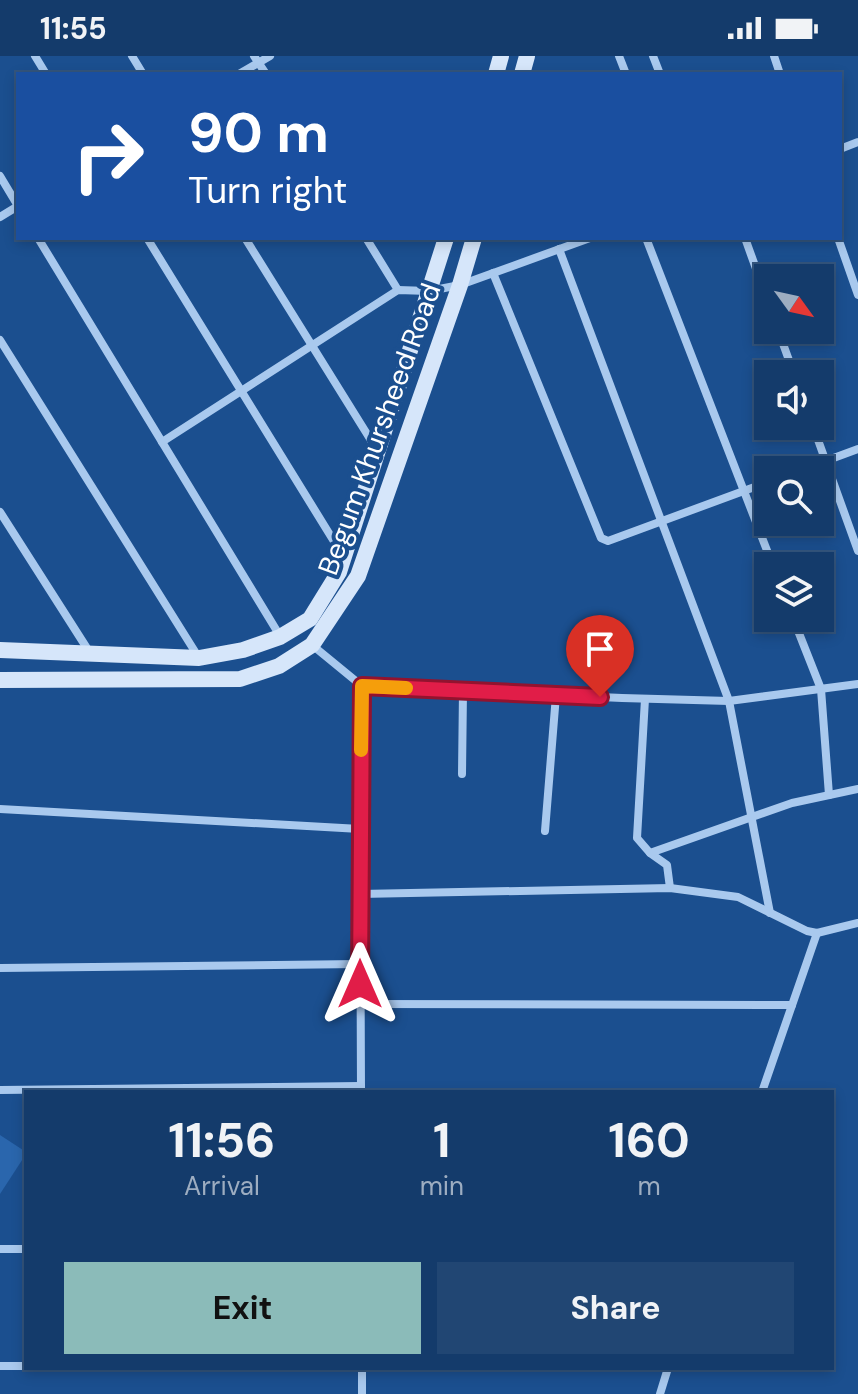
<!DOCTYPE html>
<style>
:root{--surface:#143b6b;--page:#214673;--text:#f1f3f6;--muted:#9dadc1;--line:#33557e;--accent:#8bbbb9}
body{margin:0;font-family:"DM Sans",sans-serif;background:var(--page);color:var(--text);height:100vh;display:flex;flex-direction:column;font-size:30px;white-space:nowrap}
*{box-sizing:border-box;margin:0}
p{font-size:26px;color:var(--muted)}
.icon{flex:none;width:44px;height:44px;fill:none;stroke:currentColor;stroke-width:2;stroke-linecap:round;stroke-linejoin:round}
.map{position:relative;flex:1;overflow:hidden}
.details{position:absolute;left:24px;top:1034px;width:810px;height:280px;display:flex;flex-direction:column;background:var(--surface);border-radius:0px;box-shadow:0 4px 12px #0003,0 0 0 2px var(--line)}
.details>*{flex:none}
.hud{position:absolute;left:16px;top:16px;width:826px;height:168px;border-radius:0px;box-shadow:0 4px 12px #0003,0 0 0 2px var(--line);background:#1a4fa0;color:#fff;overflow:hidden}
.needle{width:52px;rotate:123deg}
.buttons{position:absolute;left:754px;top:208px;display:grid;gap:16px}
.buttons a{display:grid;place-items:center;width:80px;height:80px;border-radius:0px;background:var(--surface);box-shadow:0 4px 12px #0003,0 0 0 2px var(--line);font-size:40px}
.pin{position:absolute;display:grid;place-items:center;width:68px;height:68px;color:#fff;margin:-82px -34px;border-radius:50% 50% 50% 0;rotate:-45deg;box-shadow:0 0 8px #0007}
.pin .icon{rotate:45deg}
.me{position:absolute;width:88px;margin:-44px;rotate:0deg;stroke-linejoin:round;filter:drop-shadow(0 0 6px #0008)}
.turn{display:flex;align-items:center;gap:28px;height:168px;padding:0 40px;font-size:36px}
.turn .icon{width:104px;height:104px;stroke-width:2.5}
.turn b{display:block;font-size:56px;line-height:68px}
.eta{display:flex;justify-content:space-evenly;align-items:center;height:136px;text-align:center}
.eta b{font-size:48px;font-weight:700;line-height:56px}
.cta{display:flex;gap:16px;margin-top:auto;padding:16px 40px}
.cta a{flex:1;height:92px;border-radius:0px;background:var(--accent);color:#111;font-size:32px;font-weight:700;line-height:92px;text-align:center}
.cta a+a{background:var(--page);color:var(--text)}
.status{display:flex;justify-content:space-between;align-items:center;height:56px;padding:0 40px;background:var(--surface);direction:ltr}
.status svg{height:22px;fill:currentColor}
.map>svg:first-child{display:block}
</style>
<div class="status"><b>11:55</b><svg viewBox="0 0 49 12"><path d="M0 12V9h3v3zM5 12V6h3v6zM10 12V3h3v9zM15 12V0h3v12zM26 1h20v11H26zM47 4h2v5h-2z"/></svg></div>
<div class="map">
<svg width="858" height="1338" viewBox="0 0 858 1338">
<rect width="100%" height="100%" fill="#1b4f8f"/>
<path fill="#2a66ad" d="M 0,1079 L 26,1096 L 26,1098 L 0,1138 Z"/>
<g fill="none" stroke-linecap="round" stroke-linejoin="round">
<g stroke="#a9c9ee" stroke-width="8">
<path d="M 35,0 L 46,18"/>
<path d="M 132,0 L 143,18"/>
<path d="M 254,0 L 266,18"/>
<path d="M 619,0 L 626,18"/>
<path d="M 653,0 L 660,18"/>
<path d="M 774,0 L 780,18"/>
<path d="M 239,18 L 270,0"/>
<path d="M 840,93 L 858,86"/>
<path d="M 0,120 L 18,150"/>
<path d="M 0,161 L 18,150"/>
<path d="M 38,182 L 280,580"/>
<path d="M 147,182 L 343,500"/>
<path d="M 245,182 L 377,394"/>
<path d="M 366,182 L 398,234"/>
<path d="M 646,182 L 773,510"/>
<path d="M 745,182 L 768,246"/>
<path d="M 838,182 L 858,239"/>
<path d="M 559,193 L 729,645 L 770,857"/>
<path d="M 493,217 L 601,482 L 608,485 L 768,426"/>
<path d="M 778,274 L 794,318"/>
<path d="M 0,284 L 199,602"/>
<path d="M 813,370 L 858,495"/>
<path d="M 162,386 L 398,234 L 429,235 L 460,229 L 590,182"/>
<path d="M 801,414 L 858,393"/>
<path d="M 0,456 L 90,597"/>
<path d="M 793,562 L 821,633 L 829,739"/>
<path d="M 312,589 L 362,630 L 622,642 L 729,645 L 858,628"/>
<path d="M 645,643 L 637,782 L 650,797 L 667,809 L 670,832"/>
<path d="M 462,718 L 463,635"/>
<path d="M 0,753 L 360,773"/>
<path d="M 545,775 L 556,639"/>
<path d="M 650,797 L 792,747 L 858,733"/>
<path d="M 360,838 L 670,832 L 738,841 L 807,875 L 817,877 L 858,867"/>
<path d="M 0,912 L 360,908"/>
<path d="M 360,948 L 792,949"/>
<path d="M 0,1034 L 361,1030"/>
<path d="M 361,1036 L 360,773 L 362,630"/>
<path d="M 762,1036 L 817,877"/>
<path d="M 0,1193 L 26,1193"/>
<path d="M 0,1310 L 26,1310"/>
<path d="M 362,1312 L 362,1338"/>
<path d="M 660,1338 L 668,1312"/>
</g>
<g stroke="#d6e6fa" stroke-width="16">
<path d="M 496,18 L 501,0"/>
<path d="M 522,18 L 527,0"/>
<path d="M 0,594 L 199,602 L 243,594 L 280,581 L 310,563 L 339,516 L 446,182"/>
<path d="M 0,624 L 240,623 L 279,610 L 312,589 L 358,520 L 460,229 L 474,182"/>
</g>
</g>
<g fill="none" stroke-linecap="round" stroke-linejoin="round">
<g stroke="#92132f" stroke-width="20">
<path id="route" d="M 360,928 L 362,630 L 600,641"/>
</g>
<use href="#route" stroke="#e11d48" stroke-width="14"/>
<path stroke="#f59e0b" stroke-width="14" d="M 361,694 L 362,630 L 406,632"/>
</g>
<g text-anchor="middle" stroke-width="8" stroke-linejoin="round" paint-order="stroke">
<g font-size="28" fill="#fff" stroke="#1b4f8f">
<text transform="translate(379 373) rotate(-70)" y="10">Begum Khursheed Road</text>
</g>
</g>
</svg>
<div class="buttons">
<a><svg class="needle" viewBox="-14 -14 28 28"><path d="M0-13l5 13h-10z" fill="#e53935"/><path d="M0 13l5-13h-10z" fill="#9dadc1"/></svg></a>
<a><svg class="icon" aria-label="sound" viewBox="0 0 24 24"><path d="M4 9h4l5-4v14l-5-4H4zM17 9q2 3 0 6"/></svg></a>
<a><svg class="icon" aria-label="search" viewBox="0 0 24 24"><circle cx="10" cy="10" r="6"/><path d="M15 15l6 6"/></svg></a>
<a><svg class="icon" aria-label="layers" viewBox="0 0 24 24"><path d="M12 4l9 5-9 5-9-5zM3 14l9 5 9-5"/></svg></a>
</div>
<div class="pin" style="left:600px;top:641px;background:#d93025"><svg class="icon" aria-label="arrive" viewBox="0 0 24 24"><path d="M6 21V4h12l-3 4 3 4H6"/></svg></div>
<svg class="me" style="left:360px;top:928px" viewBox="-20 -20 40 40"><path d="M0-17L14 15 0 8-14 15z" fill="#e11d48" stroke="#fff" stroke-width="4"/></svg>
<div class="hud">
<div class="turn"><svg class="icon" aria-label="right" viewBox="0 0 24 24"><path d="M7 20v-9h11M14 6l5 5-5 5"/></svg><div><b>90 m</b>Turn right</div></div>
</div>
<section class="details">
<div class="eta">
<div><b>11:56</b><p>Arrival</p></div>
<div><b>1</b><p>min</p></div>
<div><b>160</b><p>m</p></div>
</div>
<div class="cta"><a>Exit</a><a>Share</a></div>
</section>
</div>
